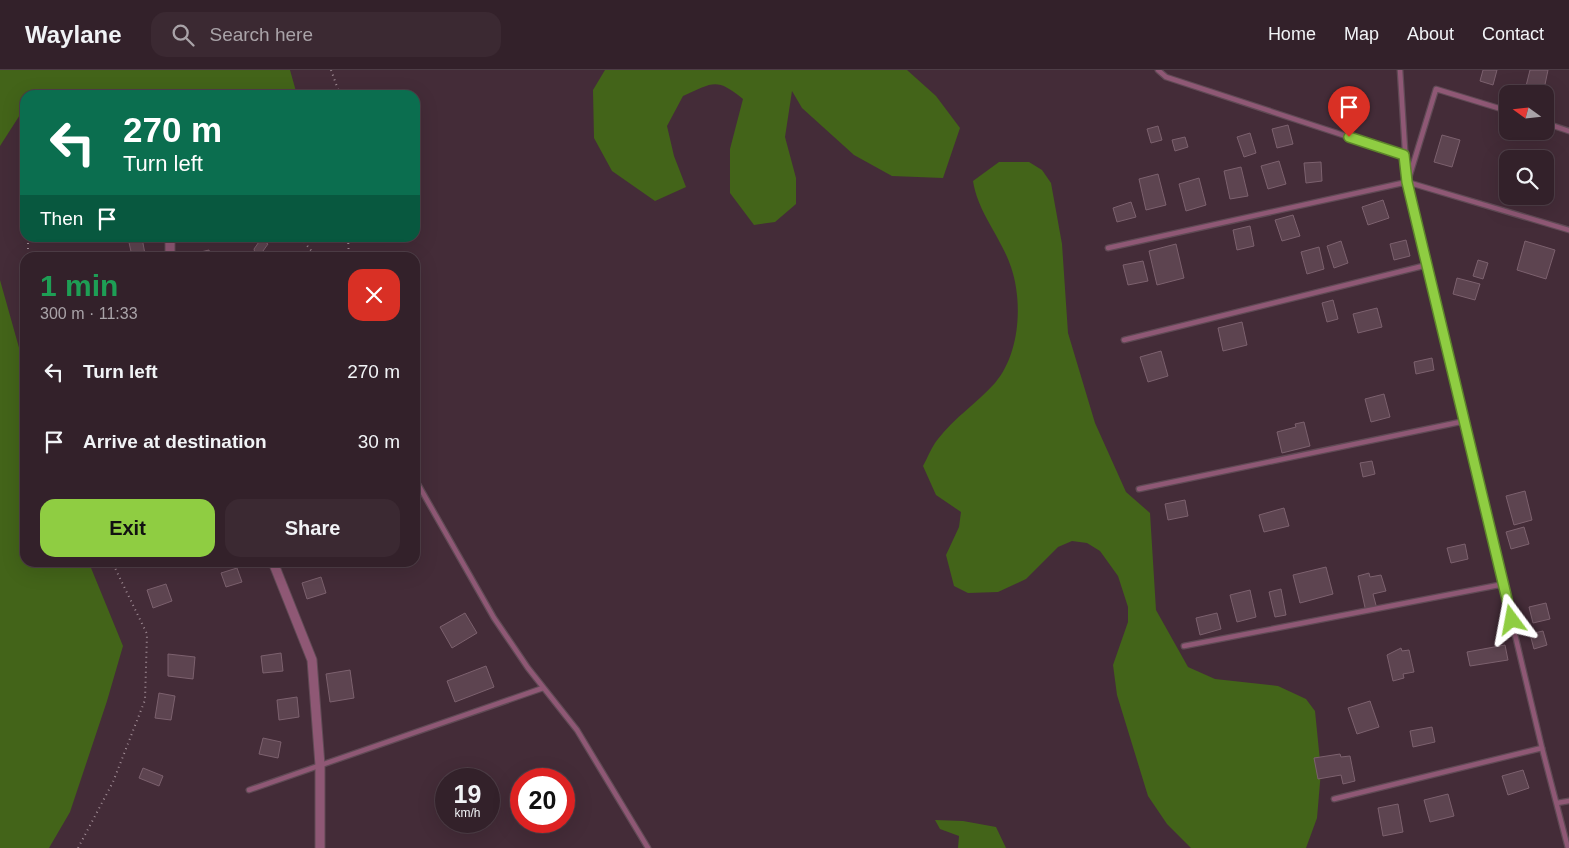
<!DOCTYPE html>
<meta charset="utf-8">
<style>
:root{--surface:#33212a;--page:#3b2932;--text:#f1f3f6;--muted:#a9a3a8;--line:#4e3e47;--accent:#8fcd42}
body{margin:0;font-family:Arial,sans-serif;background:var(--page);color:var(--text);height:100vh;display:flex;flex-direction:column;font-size:19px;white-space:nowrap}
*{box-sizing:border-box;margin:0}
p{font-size:16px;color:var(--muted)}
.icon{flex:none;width:28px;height:28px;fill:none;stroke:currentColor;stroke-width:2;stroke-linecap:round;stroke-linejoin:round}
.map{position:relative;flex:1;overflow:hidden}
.panel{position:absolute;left:20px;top:182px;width:400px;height:315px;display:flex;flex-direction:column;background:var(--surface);border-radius:15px;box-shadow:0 5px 20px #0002,0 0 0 1px var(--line)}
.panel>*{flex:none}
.guide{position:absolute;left:20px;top:20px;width:400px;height:152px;border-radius:15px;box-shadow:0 5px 20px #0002,0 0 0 1px var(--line);background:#0b6e4f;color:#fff;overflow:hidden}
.needle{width:32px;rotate:285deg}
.tools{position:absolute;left:1499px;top:15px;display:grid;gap:10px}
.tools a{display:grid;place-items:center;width:55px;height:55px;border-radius:10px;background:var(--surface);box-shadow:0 5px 20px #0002,0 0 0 1px var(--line);font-size:25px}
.speed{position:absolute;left:435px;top:698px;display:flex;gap:10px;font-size:25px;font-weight:700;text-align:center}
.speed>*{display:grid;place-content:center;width:65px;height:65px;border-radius:50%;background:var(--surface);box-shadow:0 5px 20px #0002,0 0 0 1px var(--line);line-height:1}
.speed small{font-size:12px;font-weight:400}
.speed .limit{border:8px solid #d22;background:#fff;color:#111}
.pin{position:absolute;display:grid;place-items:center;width:42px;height:42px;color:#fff;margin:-51px -21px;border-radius:50% 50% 50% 0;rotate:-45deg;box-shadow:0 0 5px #0007}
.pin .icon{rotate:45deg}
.me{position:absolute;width:55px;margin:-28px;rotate:347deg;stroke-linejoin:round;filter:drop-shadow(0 0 4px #0008)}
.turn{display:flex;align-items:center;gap:18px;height:105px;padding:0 20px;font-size:22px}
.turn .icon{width:65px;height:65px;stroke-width:2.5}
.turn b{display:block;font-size:35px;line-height:42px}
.then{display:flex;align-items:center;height:48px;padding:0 20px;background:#0003;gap:10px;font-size:19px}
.round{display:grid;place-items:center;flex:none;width:52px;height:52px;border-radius:15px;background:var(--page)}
.summary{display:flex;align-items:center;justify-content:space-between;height:85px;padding:0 20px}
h1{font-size:30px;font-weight:600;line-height:38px;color:#1e9e55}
.action{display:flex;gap:10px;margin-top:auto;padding:10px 20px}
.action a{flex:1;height:58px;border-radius:15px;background:var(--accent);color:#111;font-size:20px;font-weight:600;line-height:58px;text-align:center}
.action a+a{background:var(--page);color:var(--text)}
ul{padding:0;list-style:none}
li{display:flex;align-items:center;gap:15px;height:70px;padding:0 20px}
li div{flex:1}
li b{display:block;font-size:19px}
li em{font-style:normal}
header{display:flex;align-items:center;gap:30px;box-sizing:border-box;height:70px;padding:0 25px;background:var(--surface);border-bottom:1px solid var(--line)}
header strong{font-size:24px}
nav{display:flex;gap:28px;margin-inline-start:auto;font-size:18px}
.search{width:350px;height:45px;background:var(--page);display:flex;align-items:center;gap:12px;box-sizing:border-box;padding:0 18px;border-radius:15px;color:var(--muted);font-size:19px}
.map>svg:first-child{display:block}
</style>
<header>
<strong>Waylane</strong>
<div class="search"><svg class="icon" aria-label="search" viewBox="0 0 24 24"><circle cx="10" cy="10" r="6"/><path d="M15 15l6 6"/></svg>Search here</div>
<nav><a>Home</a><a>Map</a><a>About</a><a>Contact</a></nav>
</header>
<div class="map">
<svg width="1569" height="778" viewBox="0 0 1569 778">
<rect width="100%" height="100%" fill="#442c38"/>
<g fill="#436419">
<path d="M 0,0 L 290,0 L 297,25 L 25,25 L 25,37 L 0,76 Z"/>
<path d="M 605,0 L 907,0 L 936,26 L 960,58 L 943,108 L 892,106 L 854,85 L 802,38 L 792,21 L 785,67 L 796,108 L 796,134 L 775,152 L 754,155 L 730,123 L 730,79 L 743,29 C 716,7 713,13 683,26 L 667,56 L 674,86 L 686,117 L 655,131 L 612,101 L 594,68 L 593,20 Z"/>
<path d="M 999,92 L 1029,92 L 1042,100 L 1051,113 L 1062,174 L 1068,263 L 1095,353 L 1126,422 L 1150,443 L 1156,540 L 1188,597 L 1215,609 L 1278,616 L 1306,629 L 1315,641 L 1321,701 L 1317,748 L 1306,778 L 1191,778 L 1167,754 L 1148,726 L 1117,625 L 1113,595 L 1128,552 L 1128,537 L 1118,506 L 1100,481 L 1087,473 L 1072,471 L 1058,477 L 1026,509 L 998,522 L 968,523 L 954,516 L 946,485 L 959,457 L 961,442 L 936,425 L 923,396 C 928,387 932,376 938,369 C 954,348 977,333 995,313 C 1020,284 1023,232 1011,197 C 1001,167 978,143 973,111 Z"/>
<path d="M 0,210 L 25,299 L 25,492 L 89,493 L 123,576 L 107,631 L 70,742 L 49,778 L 0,778 Z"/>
<path d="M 935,750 L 963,751 L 996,757 L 1006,778 L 958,778 L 959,766 L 940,759 Z"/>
</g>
<g fill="#5d4450" stroke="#7c616e">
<path d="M 1483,0 L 1497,0 L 1493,15 L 1480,11 Z"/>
<path d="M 1530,0 L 1548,0 L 1543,24 L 1524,24 Z"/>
<path d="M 1288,55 L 1293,74 L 1277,78 L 1272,59 Z"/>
<path d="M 1158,56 L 1162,70 L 1151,73 L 1147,59 Z"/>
<path d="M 1250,63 L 1256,83 L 1244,87 L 1237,67 Z"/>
<path d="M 1442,65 L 1460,70 L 1452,97 L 1434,92 Z"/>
<path d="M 1185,67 L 1188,77 L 1175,81 L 1172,70 Z"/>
<path d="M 1279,91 L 1286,114 L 1268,119 L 1261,96 Z"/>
<path d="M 1321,92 L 1322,111 L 1306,113 L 1304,93 Z"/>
<path d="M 1241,97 L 1248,126 L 1230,129 L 1224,101 Z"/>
<path d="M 1158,104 L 1166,135 L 1146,140 L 1139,109 Z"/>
<path d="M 1199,108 L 1206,135 L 1186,141 L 1179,114 Z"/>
<path d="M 1383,130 L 1389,148 L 1368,155 L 1362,137 Z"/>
<path d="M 1131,132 L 1136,147 L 1117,152 L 1113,138 Z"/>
<path d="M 1293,145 L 1300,166 L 1282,171 L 1275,150 Z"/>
<path d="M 1250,156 L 1254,176 L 1237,180 L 1233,160 Z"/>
<path d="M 128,168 L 142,168 L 145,184 L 132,186 Z"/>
<path d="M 261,169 L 268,174 L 263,181 L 264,188 L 256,188 L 254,179 Z"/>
<path d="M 1406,170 L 1410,186 L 1394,190 L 1390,174 Z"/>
<path d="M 1341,171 L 1348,193 L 1334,198 L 1327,176 Z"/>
<path d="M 1525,171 L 1555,180 L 1546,209 L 1517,200 Z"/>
<path d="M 1176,174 L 1184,208 L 1157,215 L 1149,181 Z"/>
<path d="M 1319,177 L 1324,199 L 1307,204 L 1301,182 Z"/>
<path d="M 209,180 L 211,188 L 184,188 L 184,186 Z"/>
<path d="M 1478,190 L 1488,193 L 1483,209 L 1473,206 Z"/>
<path d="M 1143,191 L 1148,211 L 1128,215 L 1123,195 Z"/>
<path d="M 1457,208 L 1480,214 L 1475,230 L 1453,224 Z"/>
<path d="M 1333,230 L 1338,249 L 1327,252 L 1322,233 Z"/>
<path d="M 1377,238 L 1382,257 L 1358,263 L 1353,244 Z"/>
<path d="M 1242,252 L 1247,275 L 1223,281 L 1218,258 Z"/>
<path d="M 1161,281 L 1168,306 L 1148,312 L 1140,287 Z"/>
<path d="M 1432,288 L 1434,300 L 1416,304 L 1414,292 Z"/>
<path d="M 1384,324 L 1390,347 L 1371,352 L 1365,329 Z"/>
<path d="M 1304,352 L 1310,376 L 1282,383 L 1277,362 L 1296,357 L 1295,354 Z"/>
<path d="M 1372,391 L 1375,404 L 1363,407 L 1360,393 Z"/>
<path d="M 1525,421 L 1532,450 L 1514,455 L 1506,426 Z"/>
<path d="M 1185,430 L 1188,446 L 1168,450 L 1165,434 Z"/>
<path d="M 1284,438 L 1289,456 L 1264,462 L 1259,445 Z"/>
<path d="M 1524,457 L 1529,474 L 1511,479 L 1506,462 Z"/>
<path d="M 1465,474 L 1468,489 L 1451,493 L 1447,478 Z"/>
<path d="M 1326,497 L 1333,524 L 1300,533 L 1293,505 Z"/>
<path d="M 237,498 L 242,512 L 226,517 L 221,503 Z"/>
<path d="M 1369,503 L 1370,507 L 1381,505 L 1386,521 L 1373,524 L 1377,539 L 1366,542 L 1358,506 Z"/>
<path d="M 321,507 L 326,523 L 307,529 L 302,513 Z"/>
<path d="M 166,514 L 172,531 L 153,538 L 147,520 Z"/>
<path d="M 1281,519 L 1286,545 L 1275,547 L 1269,522 Z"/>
<path d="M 1250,520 L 1256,547 L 1237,552 L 1230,525 Z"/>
<path d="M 1546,533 L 1550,549 L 1533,553 L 1529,537 Z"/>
<path d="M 465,543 L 477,563 L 452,578 L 440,557 Z"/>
<path d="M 1217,543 L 1221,559 L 1200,565 L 1196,548 Z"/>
<path d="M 1543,561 L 1547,575 L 1534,579 L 1530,564 Z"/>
<path d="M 1505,575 L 1508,590 L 1470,596 L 1467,582 Z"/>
<path d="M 1401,578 L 1402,581 L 1409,580 L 1414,602 L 1403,604 L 1404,608 L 1393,611 L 1387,585 Z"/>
<path d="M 281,583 L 283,601 L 263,603 L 261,586 Z"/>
<path d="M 168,584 L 195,587 L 193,609 L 168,606 Z"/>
<path d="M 486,596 L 494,617 L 455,632 L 447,611 Z"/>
<path d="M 350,600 L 354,628 L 330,632 L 326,604 Z"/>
<path d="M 159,623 L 175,626 L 171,650 L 155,648 Z"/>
<path d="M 297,627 L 299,647 L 279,650 L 277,630 Z"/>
<path d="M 1370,631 L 1379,657 L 1357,664 L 1348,638 Z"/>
<path d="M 1432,657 L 1435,672 L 1413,677 L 1410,661 Z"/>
<path d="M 263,668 L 281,672 L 278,688 L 259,684 Z"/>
<path d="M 1340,684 L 1341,687 L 1350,686 L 1355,711 L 1343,714 L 1341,705 L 1318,709 L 1314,688 Z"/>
<path d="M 143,698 L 163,706 L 159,716 L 139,708 Z"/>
<path d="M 1523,700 L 1529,718 L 1508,725 L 1502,706 Z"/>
<path d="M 1448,724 L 1454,746 L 1430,752 L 1424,730 Z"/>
<path d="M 1398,734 L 1403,762 L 1383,766 L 1378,738 Z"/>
</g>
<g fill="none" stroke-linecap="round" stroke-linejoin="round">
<g stroke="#604a55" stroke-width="7">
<g id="lane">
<path d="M 1158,0 L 1166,7 L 1404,85"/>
<path d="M 1400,0 L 1407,112 L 1542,678 L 1568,778"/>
<path d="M 1545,53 L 1569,61"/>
<path d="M 1408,111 L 1436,19 L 1508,41"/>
<path d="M 1108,178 L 1407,112 L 1569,160"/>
<path d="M 1124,270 L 1427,195"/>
<path d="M 415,409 L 494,548 L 528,598 L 577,660 L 648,778"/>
<path d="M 1139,419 L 1465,351"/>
<path d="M 1184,576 L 1504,514"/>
<path d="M 249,720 L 543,618"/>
<path d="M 1334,729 L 1542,678"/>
<path d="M 1557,733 L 1569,731"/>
</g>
</g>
<g stroke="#604a55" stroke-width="11">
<g id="street">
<path d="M 170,168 L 170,188"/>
<path d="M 273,492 L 312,590 L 320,695 L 320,778"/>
</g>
</g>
<g stroke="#a08c95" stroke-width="2" stroke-dasharray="1 4" stroke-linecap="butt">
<path d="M 331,0 L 340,25"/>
<path d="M 28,168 L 28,188"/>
<path d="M 301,168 L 317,188"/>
<path d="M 348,168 L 349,188"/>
<path d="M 78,778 L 113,712 L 145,630 L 147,564 L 112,492"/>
</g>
<use href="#lane" stroke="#8f5875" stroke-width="4.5"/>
<use href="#street" stroke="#8f5875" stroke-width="9"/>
</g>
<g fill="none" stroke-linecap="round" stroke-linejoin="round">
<g stroke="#5d852b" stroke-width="12">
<path id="route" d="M 1349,67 L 1404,85 L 1407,112 L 1512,550"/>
</g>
<use href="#route" stroke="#8fcd42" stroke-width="9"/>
</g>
</svg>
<div class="tools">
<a><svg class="needle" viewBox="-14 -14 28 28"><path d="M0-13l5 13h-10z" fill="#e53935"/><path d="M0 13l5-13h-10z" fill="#a9a3a8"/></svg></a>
<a><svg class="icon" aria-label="search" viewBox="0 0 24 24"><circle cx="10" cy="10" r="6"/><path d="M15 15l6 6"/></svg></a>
</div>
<div class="speed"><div>19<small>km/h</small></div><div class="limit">20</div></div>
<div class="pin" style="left:1349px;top:67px;background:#d93025"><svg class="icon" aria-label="arrive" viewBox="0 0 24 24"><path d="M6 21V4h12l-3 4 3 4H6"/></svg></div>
<svg class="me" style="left:1512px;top:550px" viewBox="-20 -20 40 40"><path d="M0-17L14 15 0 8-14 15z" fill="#8fcd42" stroke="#fff" stroke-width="4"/></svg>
<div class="guide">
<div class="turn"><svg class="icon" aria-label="left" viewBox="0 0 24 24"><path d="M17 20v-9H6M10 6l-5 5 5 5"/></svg><div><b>270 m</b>Turn left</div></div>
<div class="then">Then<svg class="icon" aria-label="arrive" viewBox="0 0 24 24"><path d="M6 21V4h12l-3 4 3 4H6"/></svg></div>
</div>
<section class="panel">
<div class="summary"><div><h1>1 min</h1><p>300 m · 11:33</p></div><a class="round" style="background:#d93025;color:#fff"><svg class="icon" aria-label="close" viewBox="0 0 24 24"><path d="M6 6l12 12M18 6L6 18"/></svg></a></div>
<ul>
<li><svg class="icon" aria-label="left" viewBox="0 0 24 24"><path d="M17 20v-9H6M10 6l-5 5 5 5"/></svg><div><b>Turn left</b></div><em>270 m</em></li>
<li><svg class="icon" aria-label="arrive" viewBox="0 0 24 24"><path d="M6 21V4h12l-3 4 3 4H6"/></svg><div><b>Arrive at destination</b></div><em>30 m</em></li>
</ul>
<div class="action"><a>Exit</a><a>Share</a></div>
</section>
</div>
